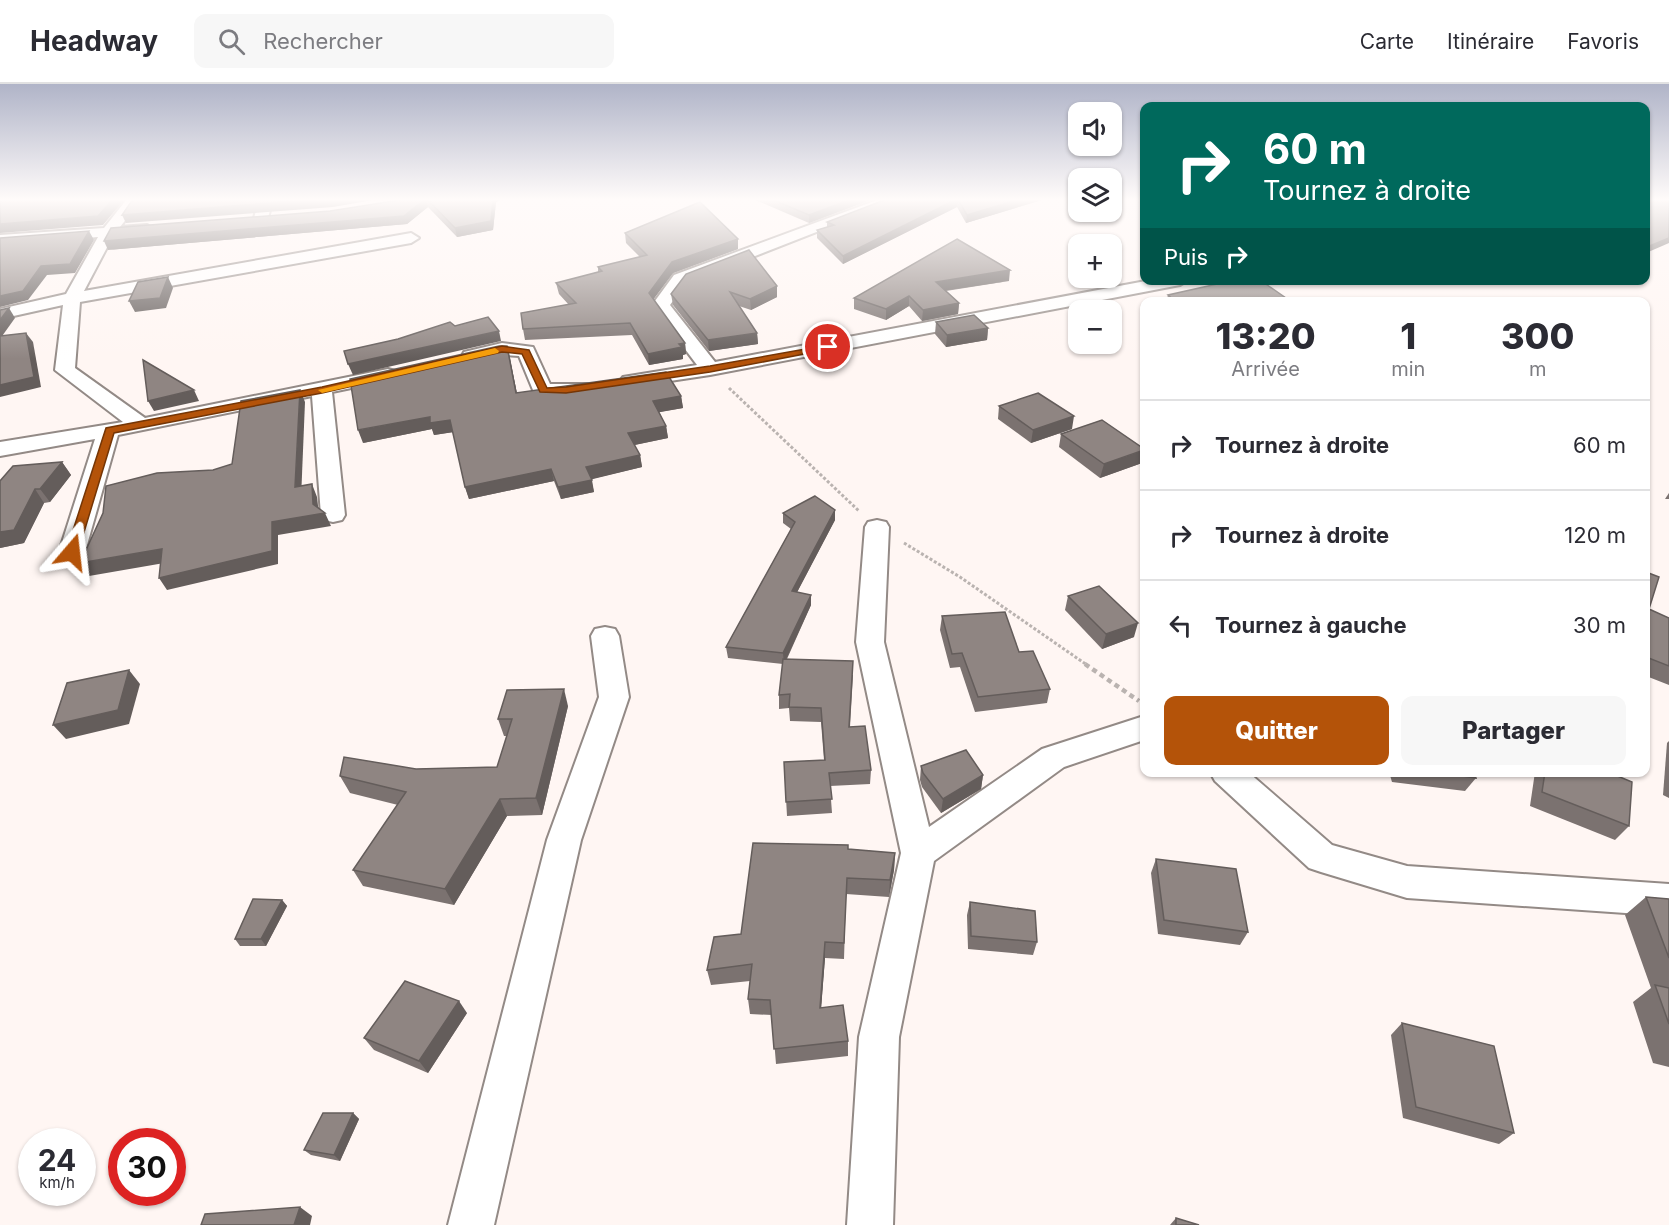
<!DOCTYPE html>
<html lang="fr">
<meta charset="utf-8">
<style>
:root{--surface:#fff;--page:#f7f7f7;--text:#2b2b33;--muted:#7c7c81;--line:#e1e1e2;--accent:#b45309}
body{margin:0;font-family:Inter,sans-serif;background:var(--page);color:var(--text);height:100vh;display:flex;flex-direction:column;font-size:22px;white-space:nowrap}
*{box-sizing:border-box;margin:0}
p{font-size:20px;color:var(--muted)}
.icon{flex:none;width:33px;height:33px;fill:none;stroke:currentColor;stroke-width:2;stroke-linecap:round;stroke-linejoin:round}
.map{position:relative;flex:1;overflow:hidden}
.drawer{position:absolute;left:1140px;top:213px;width:510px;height:480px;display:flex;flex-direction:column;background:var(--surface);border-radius:12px;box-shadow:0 2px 4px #0004}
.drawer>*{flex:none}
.guide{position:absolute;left:1140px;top:18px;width:510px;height:183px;border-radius:12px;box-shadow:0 2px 4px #0004;background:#00695c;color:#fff;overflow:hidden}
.tools{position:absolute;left:1068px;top:18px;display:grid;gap:12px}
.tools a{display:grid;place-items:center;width:54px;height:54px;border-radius:12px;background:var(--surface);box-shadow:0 2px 4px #0004;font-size:30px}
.speed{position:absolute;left:18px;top:1044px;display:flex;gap:12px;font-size:30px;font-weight:700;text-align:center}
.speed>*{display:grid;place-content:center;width:78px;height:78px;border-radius:50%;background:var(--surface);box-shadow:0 2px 4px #0004;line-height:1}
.speed small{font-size:15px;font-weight:400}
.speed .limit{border:9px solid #d22;background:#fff;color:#111}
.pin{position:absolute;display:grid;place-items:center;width:51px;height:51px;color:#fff;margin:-26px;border:3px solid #fff;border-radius:50%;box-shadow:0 2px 6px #0007}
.me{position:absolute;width:66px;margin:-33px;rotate:17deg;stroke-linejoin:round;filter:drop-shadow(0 0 4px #0008)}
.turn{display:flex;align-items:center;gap:21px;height:126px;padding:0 24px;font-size:27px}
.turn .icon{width:78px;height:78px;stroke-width:2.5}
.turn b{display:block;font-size:42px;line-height:51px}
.then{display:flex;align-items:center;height:57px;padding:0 24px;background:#0003;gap:12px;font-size:22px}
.eta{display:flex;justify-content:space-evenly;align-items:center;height:102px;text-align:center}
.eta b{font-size:36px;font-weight:800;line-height:42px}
.primary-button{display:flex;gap:12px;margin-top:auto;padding:12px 24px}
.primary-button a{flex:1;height:69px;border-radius:12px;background:var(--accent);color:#fff;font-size:24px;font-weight:800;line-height:69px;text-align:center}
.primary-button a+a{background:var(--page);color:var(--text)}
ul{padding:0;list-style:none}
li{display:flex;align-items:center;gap:18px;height:90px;padding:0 24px;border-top:2px solid var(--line)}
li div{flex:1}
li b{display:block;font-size:22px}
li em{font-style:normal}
header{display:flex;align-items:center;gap:36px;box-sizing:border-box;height:84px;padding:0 30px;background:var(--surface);border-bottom:2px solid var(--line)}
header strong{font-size:28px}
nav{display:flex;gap:33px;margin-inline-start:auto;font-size:21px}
.search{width:420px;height:54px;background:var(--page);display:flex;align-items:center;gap:15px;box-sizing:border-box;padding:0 21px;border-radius:12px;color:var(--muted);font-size:22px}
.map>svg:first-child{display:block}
</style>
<header>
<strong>Headway</strong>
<div class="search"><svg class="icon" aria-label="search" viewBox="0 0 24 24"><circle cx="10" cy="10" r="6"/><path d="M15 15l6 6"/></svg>Rechercher</div>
<nav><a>Carte</a><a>Itinéraire</a><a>Favoris</a></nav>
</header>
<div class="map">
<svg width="1669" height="1141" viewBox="0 0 1669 1141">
<rect width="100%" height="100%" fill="#fff6f3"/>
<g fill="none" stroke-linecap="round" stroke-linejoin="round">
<g stroke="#938a86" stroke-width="4">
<g id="street">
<path d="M 127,115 L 142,115 L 120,143 L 147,141 L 154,145 L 147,149 L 113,152 L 84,207 L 411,149 L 419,154 L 411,159 L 80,218 L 75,284 L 145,334 L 388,285 L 395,287 L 398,291 L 395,295 L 332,308 L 345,431 L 342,436 L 333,438 L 324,436 L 321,431 L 312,312 L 118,351 L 85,468 L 81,473 L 72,476 L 63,473 L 59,468 L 95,355 L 0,372 L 0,358 L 123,338 L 55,286 L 63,221 L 0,235 L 0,225 L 66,210 L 98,153 L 0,161 L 0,151 L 104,144 Z"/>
<path d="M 259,115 L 273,115 L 268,134 L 261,138 L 254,134 Z"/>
<path d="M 880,115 L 901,115 L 686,199 L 670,221 L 715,278 L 1151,196 L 1188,196 L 1180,201 L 710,291 L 630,303 L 623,301 L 620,297 L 623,293 L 697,281 L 652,221 L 674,191 Z"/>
<path d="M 502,259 L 533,263 L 550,300 L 589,300 L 592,304 L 589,308 C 574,312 551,314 536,310 L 533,306 L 519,272 L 502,271 L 471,278 L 462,272 L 464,268 Z"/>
<path d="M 877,436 L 886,438 L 889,443 L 884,558 L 929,743 L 1042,665 L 1144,632 L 1144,656 L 1064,683 L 934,777 L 899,953 L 893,1141 L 847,1141 L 859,953 L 901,769 L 856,558 L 865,443 L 868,438 Z"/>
<path d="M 605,543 L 615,545 L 619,552 L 629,613 L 581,756 L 494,1141 L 448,1141 L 547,756 L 599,613 L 591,552 L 595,545 Z"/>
<path d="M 1210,688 L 1248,688 L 1332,761 L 1407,782 L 1669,800 L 1669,832 L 1407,814 L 1321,788 L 1309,784 L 1215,697 Z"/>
</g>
</g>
<g stroke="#bab3b0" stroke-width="3" stroke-dasharray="3 2" stroke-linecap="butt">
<path d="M 729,304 L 859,427"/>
<path d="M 904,459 L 960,493 L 1087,581"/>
</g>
<path stroke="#bab3b0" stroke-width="4.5" stroke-dasharray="5 4" stroke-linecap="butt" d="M 1085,580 L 1139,617"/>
<use href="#street" fill="#fff" fill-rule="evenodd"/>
</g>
<g fill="#7b7270">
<path d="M 406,115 L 503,115 L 496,118 L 493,146 L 457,153 L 428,123 L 407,140 L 108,166 L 330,127 Z"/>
<path d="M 753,115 L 873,115 L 809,139 Z"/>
<path d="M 887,115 L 1045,115 L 966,139 L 957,123 L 843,180 L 817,154 L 817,146 L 827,143 L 827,138 Z"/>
<path d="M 625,149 L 738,155 L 738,165 L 673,189 L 653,215 L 685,259 L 686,270 L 683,271 L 683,275 L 649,281 L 632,251 L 525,256 L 523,245 L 569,221 L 559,210 L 556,199 L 598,188 L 598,183 L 640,173 L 626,159 Z"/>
<path d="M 1009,197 L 946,207 L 959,219 L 958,230 L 922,237 L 909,222 L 886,236 L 854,225 L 854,214 Z"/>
<path d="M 777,202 L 777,213 L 751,226 L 739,222 L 757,249 L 758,260 L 709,267 L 673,221 L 671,210 Z"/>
<path d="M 1168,211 L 1286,214 L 1285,218 L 1166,218 Z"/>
<path d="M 936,238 L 988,244 L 987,256 L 946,263 L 935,250 Z"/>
<path d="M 507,262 L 517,309 L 681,312 L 683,324 L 659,328 L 666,342 L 668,354 L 634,361 L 640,371 L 642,383 L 591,395 L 594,408 L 561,415 L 554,397 L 469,415 L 465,403 L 453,348 L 434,351 L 432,345 L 363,359 Z"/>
<path d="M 999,322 L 1072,345 L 1031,359 L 998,335 Z"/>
<path d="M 1061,350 L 1142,379 L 1100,394 L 1059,363 Z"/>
<path d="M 62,378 L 71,391 L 50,418 L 44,419 L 24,459 L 0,464 L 0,397 Z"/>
<path d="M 1669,409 L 1669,415 L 1665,415 Z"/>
<path d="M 783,429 L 835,436 L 797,508 L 811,521 L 787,575 L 853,591 L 850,643 L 871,686 L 870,700 L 830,702 L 832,729 L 787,732 L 784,678 L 824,676 L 821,638 L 790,637 L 789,624 L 779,625 L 779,611 L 783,580 L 728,574 L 726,563 L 791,445 L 783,439 Z"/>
<path d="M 1646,488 L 1649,525 L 1669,534 L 1669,601 L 1646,592 Z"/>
<path d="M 1068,512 L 1134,553 L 1102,565 L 1065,526 Z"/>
<path d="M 942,532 L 1019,568 L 1050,605 L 1047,619 L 975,628 L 960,583 L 950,584 L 940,546 Z"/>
<path d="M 568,622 L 542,731 L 507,732 L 454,821 L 363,802 L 353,786 L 398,721 L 350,709 L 340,692 L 416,685 L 497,683 L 507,652 L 504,652 L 498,635 Z"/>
<path d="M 1669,657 L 1669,714 L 1663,711 L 1667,659 Z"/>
<path d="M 921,682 L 983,691 L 981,705 L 941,729 L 922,703 L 920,696 Z"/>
<path d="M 1389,688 L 1474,688 L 1476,694 L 1465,707 L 1392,698 Z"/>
<path d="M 1535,688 L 1608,688 L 1629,742 L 1615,756 L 1530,722 Z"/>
<path d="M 848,765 L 895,769 L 894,786 L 889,813 L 846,810 L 844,875 L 825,874 L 821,924 L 848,957 L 848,972 L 776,980 L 772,931 L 750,930 L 748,915 L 750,897 L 711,901 L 707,886 L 741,850 Z"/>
<path d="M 1156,775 L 1248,848 L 1240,861 L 1158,850 L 1151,789 Z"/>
<path d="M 1646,813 L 1669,815 L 1669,983 L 1653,979 L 1633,918 L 1651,904 L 1625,831 Z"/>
<path d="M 282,816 L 287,822 L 266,862 L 240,862 L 235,855 Z"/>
<path d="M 970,818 L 1037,858 L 1033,871 L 968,865 L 967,831 Z"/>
<path d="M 467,929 L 428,989 L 374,966 L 364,954 Z"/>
<path d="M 1402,939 L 1514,1049 L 1499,1060 L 1403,1034 L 1391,951 Z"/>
<path d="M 353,1029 L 359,1035 L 340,1077 L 311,1071 L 304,1066 Z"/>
<path d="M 1176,1134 L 1199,1141 L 1170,1141 Z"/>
</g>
<g fill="#645d5b">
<path d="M 113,115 L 125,115 L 103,141 L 0,149 L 0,140 Z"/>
<path d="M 319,115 L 379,115 L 333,123 L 126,139 L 122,131 Z"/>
<path d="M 425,115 L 426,115 L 428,123 L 407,140 L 108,166 L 104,157 Z"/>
<path d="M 493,115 L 503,115 L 496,118 L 493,146 L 457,153 L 455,144 Z"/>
<path d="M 852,115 L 873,115 L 809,139 L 809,131 Z"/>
<path d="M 958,115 L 957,123 L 843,180 L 843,172 Z"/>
<path d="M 1020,115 L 1045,115 L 966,139 L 967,131 Z"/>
<path d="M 89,147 L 94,156 L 75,189 L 47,191 L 28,216 L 0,223 L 0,212 Z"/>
<path d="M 1669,154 L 1669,159 L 1646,169 L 1646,166 L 1647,163 Z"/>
<path d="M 738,155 L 738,165 L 673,189 L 650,220 L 649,209 L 672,178 Z"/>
<path d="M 1010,186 L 1009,197 L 935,208 L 936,198 Z"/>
<path d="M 168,193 L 173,204 L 166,224 L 135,228 L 129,217 Z"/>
<path d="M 777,202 L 777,213 L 751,226 L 750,215 Z"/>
<path d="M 909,212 L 909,222 L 886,236 L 886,225 Z"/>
<path d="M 1286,214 L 1285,218 L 1275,218 L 1275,216 Z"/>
<path d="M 959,219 L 958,230 L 922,237 L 923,226 Z"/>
<path d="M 9,224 L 15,234 L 0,255 L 0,236 Z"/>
<path d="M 988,244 L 987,256 L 946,263 L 947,251 Z"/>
<path d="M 499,247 L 501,257 L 353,291 L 348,280 Z"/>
<path d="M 26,249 L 33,258 L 41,303 L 0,313 L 0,301 Z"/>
<path d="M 757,249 L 758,260 L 709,267 L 708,256 Z"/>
<path d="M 685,259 L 686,270 L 683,271 L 683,275 L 649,281 L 648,270 Z"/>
<path d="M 507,262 L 510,274 L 519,321 L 516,309 Z"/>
<path d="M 194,306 L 199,317 L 154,327 L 148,317 Z"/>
<path d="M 300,306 L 305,318 L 301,415 L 295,403 Z"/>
<path d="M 681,312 L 683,324 L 655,329 L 653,317 Z"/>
<path d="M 1074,332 L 1072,345 L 1031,359 L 1033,346 Z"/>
<path d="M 430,333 L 450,336 L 454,348 L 434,351 L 432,345 L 363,359 L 358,346 Z"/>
<path d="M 666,342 L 668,354 L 630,362 L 628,349 Z"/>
<path d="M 1144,366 L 1142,379 L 1100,394 L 1104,380 Z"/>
<path d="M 640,371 L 642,383 L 589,396 L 586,383 Z"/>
<path d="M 62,378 L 71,391 L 50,418 L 40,405 Z"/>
<path d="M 551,385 L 554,397 L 469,415 L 465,403 Z"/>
<path d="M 592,396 L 594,408 L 561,415 L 558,403 Z"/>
<path d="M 312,400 L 317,413 L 319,430 L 325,429 L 331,442 L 278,451 L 278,480 L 167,506 L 159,494 L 272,438 L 313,420 Z"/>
<path d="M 35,405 L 44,419 L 24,459 L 0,464 L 0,448 Z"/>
<path d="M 835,426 L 835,436 L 792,518 L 792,507 Z"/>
<path d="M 162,465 L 170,478 L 89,492 L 80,479 Z"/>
<path d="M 811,511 L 811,521 L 784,580 L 783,569 Z"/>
<path d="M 1138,539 L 1134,553 L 1102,565 L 1106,550 Z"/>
<path d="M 129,586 L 140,600 L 129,640 L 66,655 L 53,641 Z"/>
<path d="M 564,605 L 568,622 L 542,731 L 536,714 Z"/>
<path d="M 983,691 L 981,705 L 941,729 L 943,715 Z"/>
<path d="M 500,715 L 507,732 L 454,821 L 445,805 Z"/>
<path d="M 895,769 L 894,786 L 889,813 L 890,796 Z"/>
<path d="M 282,816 L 287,822 L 266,862 L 261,855 Z"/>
<path d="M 825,858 L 825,874 L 820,939 L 820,924 Z"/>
<path d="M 459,917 L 467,929 L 428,989 L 419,977 Z"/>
<path d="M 353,1029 L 359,1035 L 340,1077 L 334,1071 Z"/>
<path d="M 300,1123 L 312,1132 L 310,1141 L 294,1141 Z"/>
</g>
<g fill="#8f8582" stroke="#645d5b" stroke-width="1.5">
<path d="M 0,115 L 113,115 L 98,132 L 0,140 Z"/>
<path d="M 133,115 L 319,115 L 122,131 Z"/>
<path d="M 406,115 L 425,115 L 404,132 L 104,157 L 111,144 L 330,127 Z"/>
<path d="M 427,115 L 493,115 L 491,137 L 455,144 Z"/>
<path d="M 771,115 L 852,115 L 809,131 Z"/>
<path d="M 887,115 L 957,115 L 843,172 L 817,146 L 834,141 L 827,138 Z"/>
<path d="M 958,115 L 1020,115 L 967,131 Z"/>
<path d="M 1646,115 L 1669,115 L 1669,154 L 1647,163 L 1646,162 Z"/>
<path d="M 700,118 L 738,155 L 672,178 L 649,209 L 685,259 L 679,260 L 682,263 L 648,270 L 630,239 L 523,245 L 521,229 L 576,219 L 556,199 L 602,187 L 598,183 L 647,171 L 625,149 Z"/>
<path d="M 89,147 L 70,180 L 41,182 L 23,207 L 0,212 L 0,154 Z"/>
<path d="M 957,155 L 1010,186 L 936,198 L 959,219 L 923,226 L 909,212 L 886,225 L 854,214 Z"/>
<path d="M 749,166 L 777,202 L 750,215 L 730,208 L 757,249 L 708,256 L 671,210 L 686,190 Z"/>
<path d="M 168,193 L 160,214 L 129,217 L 138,198 Z"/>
<path d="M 1235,196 L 1260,196 L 1286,214 L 1275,216 L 1277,218 L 1176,218 L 1168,211 Z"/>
<path d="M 9,224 L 0,236 L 0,226 Z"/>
<path d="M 974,231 L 988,244 L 947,251 L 936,238 Z"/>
<path d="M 488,233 L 499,247 L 348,280 L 344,267 L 398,255 L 450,238 L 455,242 Z"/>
<path d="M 26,249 L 34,293 L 0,301 L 0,252 Z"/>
<path d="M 499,262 L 507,262 L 516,309 L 666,288 L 681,312 L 653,317 L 666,342 L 628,349 L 640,371 L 586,383 L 592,396 L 558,403 L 551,385 L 465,403 L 450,336 L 430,339 L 430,333 L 358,346 L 350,295 Z"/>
<path d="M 143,276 L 194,306 L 148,317 Z"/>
<path d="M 300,306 L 295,403 L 312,400 L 313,420 L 325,429 L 272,438 L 272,467 L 159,494 L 162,465 L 80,479 L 103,429 L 106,402 L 157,389 L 213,386 L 232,380 L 241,317 Z"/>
<path d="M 1038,309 L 1074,332 L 1033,346 L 999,322 Z"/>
<path d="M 1102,336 L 1144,365 L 1144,366 L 1104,380 L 1061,350 Z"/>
<path d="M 62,378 L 40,405 L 35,405 L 14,446 L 0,448 L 0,397 L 13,382 Z"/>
<path d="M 815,412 L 835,426 L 792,507 L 811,511 L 783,569 L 726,563 L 795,438 L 783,429 Z"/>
<path d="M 1646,488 L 1659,493 L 1649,525 L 1669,534 L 1669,582 L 1646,573 Z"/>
<path d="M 1099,502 L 1138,539 L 1106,550 L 1068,512 Z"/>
<path d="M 1005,528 L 1019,568 L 1033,567 L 1050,605 L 978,613 L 962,569 L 952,570 L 942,532 Z"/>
<path d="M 783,575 L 853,577 L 849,643 L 865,642 L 871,686 L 829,689 L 832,715 L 786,718 L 784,678 L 825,676 L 821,624 L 789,623 L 790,610 L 779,611 Z"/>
<path d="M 129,586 L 118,626 L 53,641 L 67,599 Z"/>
<path d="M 564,605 L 536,714 L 500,715 L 445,805 L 353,786 L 406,708 L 340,692 L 344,673 L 416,685 L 497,683 L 512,635 L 498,635 L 507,606 Z"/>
<path d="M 966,666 L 983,691 L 943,715 L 923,689 L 921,682 Z"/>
<path d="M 1437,688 L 1474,688 L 1476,694 Z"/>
<path d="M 1545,688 L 1608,688 L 1632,698 L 1629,742 L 1542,708 Z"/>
<path d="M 753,759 L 848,761 L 848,765 L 895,769 L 890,796 L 847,794 L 844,859 L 825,858 L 820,924 L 843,921 L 848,957 L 774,965 L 770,916 L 748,915 L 752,880 L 707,886 L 714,853 L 741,850 Z"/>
<path d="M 1156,775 L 1236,785 L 1248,848 L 1164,836 Z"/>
<path d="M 1646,813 L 1669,815 L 1669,874 Z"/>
<path d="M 253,815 L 282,816 L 261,855 L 235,855 Z"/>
<path d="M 970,818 L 1035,827 L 1037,858 L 971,852 Z"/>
<path d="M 405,897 L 459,917 L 419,977 L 364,954 Z"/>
<path d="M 1655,901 L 1669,904 L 1669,940 Z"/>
<path d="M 1402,939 L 1494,962 L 1514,1049 L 1416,1023 Z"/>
<path d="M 323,1029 L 353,1029 L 334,1071 L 304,1066 Z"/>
<path d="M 300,1123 L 294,1141 L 201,1141 L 205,1130 Z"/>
<path d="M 1176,1134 L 1199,1141 L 1176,1141 Z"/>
</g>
<linearGradient id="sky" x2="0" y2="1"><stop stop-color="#b0b4c8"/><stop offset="0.42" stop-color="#fffbfa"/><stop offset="1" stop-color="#fffbfa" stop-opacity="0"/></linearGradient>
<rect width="1669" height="275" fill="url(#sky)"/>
<path fill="#b45309" stroke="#753606" stroke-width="1.5" d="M 828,261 L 831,261 L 831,265 L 710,288 L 566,309 L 540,308 L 522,270 L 502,268 L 322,309 L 114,349 L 78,468 L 72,472 L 66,468 L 106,344 L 322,303 L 502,262 L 529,266 L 547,304 L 566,303 L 710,282 Z"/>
<path fill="#f59e0b" d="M 495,264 L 499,267 L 498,269 L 322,309 L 318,306 Z"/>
</svg>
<div class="tools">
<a><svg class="icon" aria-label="sound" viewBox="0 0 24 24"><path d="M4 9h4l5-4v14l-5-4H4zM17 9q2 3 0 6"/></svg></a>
<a><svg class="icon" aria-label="layers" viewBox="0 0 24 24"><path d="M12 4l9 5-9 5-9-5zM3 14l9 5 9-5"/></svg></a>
<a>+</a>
<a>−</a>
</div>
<div class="speed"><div>24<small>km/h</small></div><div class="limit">30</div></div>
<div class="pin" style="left:828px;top:263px;background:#d93025"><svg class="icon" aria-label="arrive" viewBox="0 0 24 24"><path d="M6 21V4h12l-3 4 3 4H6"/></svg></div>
<svg class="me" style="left:72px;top:468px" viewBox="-20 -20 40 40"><path d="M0-17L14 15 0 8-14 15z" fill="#b45309" stroke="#fff" stroke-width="4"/></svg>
<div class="guide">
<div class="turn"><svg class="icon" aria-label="right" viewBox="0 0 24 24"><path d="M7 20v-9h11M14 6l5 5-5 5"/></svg><div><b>60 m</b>Tournez à droite</div></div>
<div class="then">Puis<svg class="icon" aria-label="right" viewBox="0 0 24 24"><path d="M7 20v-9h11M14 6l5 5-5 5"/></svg></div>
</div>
<section class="drawer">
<div class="eta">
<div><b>13:20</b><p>Arrivée</p></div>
<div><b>1</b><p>min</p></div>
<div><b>300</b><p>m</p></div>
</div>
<ul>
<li><svg class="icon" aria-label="right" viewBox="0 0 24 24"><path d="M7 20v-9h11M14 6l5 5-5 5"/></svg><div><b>Tournez à droite</b></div><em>60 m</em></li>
<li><svg class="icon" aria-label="right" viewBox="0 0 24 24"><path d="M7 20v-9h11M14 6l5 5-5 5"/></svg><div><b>Tournez à droite</b></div><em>120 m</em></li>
<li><svg class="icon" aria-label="left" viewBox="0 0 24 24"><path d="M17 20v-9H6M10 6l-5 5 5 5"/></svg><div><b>Tournez à gauche</b></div><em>30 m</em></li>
</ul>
<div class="primary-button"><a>Quitter</a><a>Partager</a></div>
</section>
</div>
